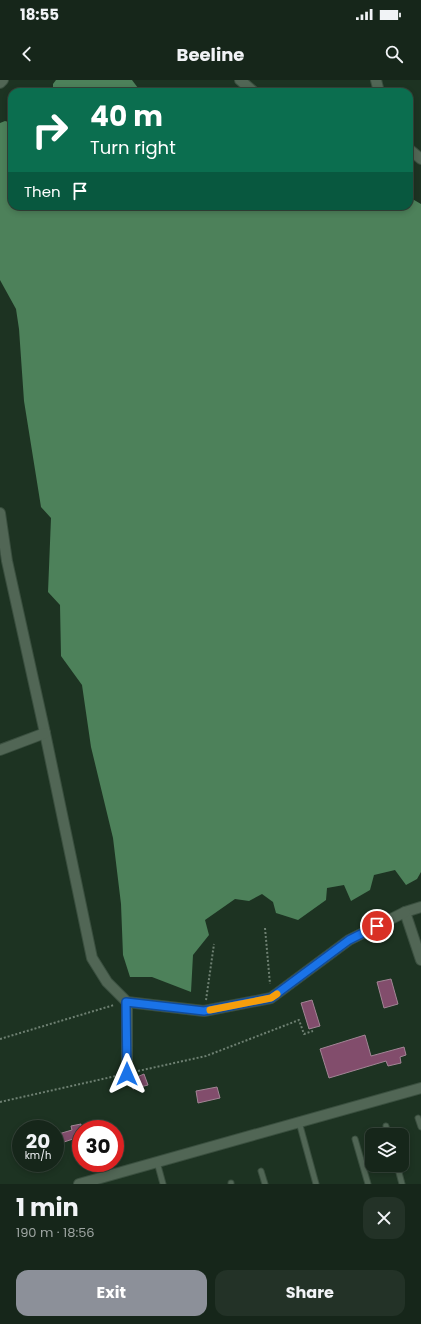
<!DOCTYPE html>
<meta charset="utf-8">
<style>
:root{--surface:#16261a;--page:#233227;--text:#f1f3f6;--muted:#9ea5a2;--line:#354339;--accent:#8c9099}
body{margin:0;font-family:Poppins,sans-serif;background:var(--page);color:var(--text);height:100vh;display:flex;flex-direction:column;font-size:15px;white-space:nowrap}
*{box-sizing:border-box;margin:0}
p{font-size:13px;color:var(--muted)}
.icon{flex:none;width:22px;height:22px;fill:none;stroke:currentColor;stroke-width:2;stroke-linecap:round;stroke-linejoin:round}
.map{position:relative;height:1104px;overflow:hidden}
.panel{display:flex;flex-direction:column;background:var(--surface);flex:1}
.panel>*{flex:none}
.banner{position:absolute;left:8px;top:8px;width:405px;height:122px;border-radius:12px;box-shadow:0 2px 6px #0003,0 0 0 1px var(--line);background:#0b6e4f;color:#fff;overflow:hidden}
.tools{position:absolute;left:365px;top:1048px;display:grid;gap:8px}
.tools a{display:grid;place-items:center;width:44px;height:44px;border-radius:8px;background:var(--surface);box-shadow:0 2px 6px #0003,0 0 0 1px var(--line);font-size:20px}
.speed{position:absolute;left:12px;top:1040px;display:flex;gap:8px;font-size:20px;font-weight:700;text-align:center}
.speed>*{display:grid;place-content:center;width:52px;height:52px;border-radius:50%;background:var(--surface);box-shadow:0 2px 6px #0003,0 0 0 1px var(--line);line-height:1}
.speed small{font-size:10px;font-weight:400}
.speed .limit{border:6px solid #d22;background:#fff;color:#111}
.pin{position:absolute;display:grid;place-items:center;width:34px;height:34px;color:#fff;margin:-17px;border:2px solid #fff;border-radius:50%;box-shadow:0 1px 4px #0007}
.me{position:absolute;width:44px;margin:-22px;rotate:0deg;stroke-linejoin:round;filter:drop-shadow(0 0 3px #0008)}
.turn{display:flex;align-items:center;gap:14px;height:84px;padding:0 16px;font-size:18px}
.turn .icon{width:52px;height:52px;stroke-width:2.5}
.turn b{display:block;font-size:28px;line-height:34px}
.then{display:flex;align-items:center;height:38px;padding:0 16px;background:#0003;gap:8px;font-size:15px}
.round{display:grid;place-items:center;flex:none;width:42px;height:42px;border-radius:12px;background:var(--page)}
.summary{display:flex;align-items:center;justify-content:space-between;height:68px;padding:0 16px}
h1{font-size:24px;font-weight:700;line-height:30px}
.primary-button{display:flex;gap:8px;margin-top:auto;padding:8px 16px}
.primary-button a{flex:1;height:46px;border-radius:12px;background:var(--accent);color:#fff;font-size:16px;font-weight:700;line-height:46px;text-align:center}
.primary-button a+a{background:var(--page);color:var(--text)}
.status{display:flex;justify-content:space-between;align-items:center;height:28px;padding:0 20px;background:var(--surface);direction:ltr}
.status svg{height:11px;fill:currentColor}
header{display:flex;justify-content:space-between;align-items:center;height:52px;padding:0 16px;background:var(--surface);font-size:18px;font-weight:700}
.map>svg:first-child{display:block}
</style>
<div class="status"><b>18:55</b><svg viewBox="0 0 49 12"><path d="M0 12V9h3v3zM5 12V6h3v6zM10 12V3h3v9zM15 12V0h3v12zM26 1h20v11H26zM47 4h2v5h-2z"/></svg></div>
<header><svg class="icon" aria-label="back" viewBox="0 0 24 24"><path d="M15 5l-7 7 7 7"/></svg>Beeline<svg class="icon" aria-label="search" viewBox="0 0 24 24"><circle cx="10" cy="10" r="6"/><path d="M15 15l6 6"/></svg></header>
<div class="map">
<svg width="421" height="1104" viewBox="0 0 421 1104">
<rect width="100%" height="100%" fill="#1d3322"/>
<g fill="#4d815a">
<path d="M 56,0 L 132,0 L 141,12 L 53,12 L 53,4 Z"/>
<path d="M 5,41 L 12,43 L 12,126 L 409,126 L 409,117 L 421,124 L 421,792 L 417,799 L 406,805 L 395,790 L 374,795 L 370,810 L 351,821 L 344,805 L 327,808 L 326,820 L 298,840 L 276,833 L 273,822 L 262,814 L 249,821 L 235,819 L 205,840 L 209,855 L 193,875 L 191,912 L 152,897 L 130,897 L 123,875 L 121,824 L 113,758 L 91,667 L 82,605 L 61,576 L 60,525 L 48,512 L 51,438 L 41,427 L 24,321 L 19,249 L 16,229 L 0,200 L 0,43 Z"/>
</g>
<g fill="#824d6c" stroke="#a28595">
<path d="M 391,899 L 398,924 L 384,928 L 377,902 Z"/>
<path d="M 312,920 L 320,946 L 309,949 L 301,923 Z"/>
<path d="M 365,955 L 371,976 L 404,967 L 406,975 L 400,977 L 401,983 L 388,986 L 386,981 L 329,998 L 320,969 Z"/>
<path d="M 144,994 L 148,1005 L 133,1009 L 130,1000 Z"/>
<path d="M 217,1007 L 220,1018 L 198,1023 L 196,1011 Z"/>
<path d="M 81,1044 L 81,1074 L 75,1074 L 73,1059 L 55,1065 L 55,1055 L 72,1050 L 71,1046 Z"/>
</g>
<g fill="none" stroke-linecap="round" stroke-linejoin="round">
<g stroke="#3a4f3f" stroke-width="7">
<g id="lane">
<path d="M 418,1038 L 421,1047"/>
<path d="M 299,1042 L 316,1104"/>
<path d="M 386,1046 L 388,1055"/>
<path d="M 355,1059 L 368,1104"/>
<path d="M 157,1082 L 163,1104"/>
<path d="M 397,1085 L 402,1104"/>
<path d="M 261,1091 L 265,1104"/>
<path d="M 231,1103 L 231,1104"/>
</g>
</g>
<g stroke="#3a4f3f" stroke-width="12">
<g id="street">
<path d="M 240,0 L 254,12"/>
<path d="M 376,0 L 379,12"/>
<path d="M 0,3 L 3,0"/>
<path d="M 409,69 L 421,79"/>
<path d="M 0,433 L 7,481 L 45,653 L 92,878 L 107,902 L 127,922 L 127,994"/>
<path d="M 0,670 L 45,653"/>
<path d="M 421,827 L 405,832 L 421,880"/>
<path d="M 127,922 L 204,931 L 271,918 L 349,860 L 405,832"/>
<path d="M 79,1104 L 421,1008"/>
</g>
</g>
<g stroke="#6e8072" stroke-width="2" stroke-dasharray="2 2" stroke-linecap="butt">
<path d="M 265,848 L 270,904"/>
<path d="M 206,920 L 214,864"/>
<path d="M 0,959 L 114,925"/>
<path d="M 138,991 L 206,976 L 299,940 L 304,954 L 313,951"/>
<path d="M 0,1022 L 116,996"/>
</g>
<use href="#lane" stroke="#516655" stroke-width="5"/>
<use href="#street" stroke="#516655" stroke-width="10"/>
</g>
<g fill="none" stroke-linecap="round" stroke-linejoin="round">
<g stroke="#114b97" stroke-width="10">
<path id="route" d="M 127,994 L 126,922 L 204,931 L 271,918 L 349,860 L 377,846"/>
</g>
<use href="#route" stroke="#1a73e8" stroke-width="7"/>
<path stroke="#f59e0b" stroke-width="7" d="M 210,930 L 271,918 L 277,914"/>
</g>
</svg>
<div class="tools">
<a><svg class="icon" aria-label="layers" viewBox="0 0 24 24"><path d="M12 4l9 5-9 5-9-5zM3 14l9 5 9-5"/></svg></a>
</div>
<div class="speed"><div>20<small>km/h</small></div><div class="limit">30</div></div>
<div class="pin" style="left:377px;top:846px;background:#d93025"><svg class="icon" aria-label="arrive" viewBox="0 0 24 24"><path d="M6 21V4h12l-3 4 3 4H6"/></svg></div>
<svg class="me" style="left:127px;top:994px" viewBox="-20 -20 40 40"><path d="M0-17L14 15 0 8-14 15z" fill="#1a73e8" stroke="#fff" stroke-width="4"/></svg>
<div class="banner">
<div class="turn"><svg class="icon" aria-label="right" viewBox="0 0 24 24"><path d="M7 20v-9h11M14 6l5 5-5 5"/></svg><div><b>40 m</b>Turn right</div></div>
<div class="then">Then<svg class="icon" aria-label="arrive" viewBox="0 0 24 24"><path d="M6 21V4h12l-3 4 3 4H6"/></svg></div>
</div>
</div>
<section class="panel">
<div class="summary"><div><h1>1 min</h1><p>190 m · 18:56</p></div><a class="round"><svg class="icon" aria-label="close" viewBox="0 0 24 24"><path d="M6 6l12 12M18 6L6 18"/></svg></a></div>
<div class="primary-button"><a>Exit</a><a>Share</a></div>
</section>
